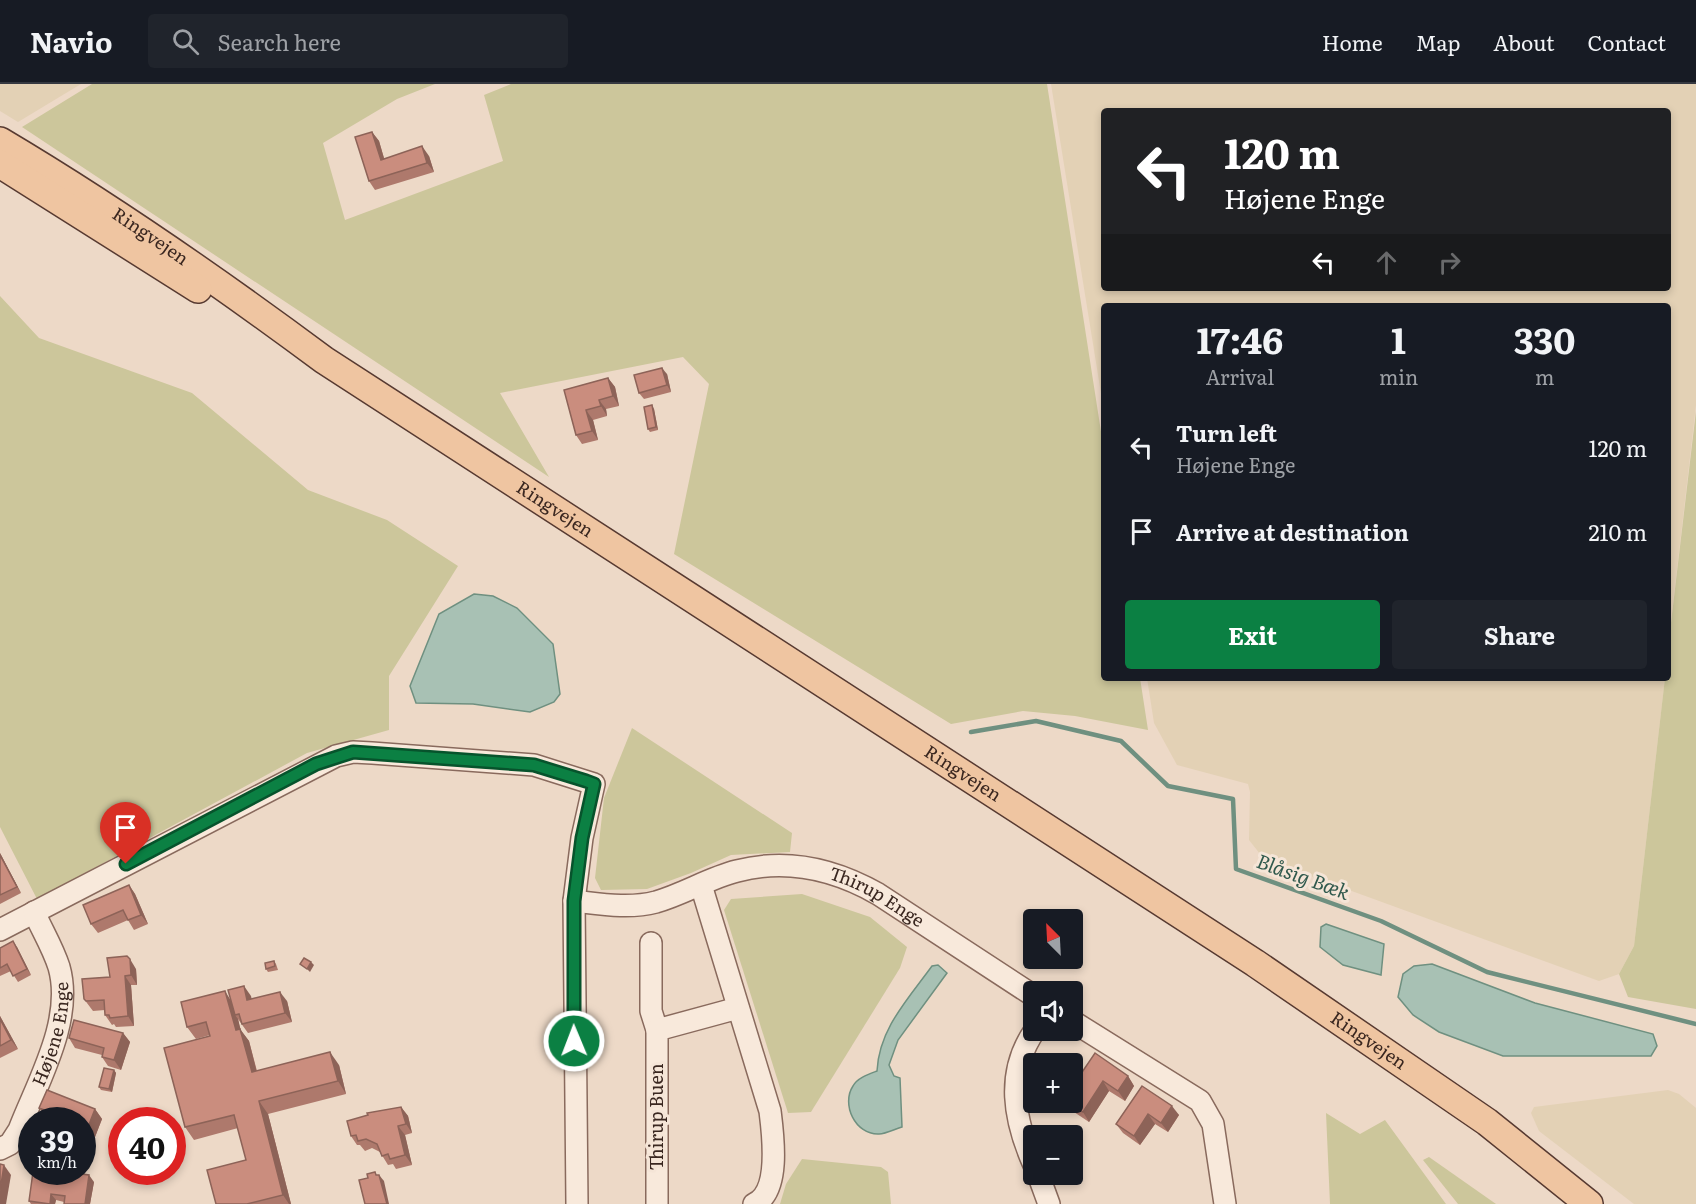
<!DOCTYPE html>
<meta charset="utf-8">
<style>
:root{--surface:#171b24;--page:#20242c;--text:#f1f3f6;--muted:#9ea1a6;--line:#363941;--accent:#0b8043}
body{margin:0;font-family:Literata,serif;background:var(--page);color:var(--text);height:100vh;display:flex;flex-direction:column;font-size:22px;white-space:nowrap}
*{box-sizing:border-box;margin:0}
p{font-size:20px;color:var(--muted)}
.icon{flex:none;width:33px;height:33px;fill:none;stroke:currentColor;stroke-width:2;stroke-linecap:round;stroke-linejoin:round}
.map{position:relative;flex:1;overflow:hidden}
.sheet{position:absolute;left:1101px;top:219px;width:570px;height:378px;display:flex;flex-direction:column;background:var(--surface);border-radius:6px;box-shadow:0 3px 9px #0003}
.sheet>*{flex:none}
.guide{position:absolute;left:1101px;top:24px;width:570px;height:183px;border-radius:6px;box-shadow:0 3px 9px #0003;background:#202124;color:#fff;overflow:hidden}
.needle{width:39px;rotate:336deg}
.fabs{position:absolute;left:1023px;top:825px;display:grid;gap:12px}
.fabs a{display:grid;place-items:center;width:60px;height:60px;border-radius:6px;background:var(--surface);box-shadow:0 3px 9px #0003;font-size:30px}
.speed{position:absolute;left:18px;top:1023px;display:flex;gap:12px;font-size:30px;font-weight:700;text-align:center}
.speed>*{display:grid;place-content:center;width:78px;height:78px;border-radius:50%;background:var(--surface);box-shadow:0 3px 9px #0003;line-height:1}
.speed small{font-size:15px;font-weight:400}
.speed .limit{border:9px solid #d22;background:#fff;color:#111}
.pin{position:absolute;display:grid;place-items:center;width:51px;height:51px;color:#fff;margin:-62px -26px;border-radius:50% 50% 50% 0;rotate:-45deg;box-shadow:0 0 6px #0007}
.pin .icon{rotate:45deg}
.me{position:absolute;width:66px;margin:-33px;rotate:359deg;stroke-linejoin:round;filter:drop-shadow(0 0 4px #0008)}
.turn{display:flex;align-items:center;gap:21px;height:126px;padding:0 24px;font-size:27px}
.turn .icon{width:78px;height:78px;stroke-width:2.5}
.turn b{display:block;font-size:42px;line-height:51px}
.lanes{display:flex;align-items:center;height:57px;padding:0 24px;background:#0003;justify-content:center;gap:30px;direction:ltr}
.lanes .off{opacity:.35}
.eta{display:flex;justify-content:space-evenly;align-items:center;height:102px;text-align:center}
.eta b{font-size:36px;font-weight:700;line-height:42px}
.primary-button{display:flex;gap:12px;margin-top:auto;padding:12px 24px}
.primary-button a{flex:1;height:69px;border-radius:6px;background:var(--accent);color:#fff;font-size:24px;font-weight:700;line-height:69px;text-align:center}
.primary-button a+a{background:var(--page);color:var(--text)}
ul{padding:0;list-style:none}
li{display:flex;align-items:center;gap:18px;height:84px;padding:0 24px}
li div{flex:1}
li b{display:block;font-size:22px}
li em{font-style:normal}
header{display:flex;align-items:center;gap:36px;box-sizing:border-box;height:84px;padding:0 30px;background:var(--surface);border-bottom:2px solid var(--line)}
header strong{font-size:28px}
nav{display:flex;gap:33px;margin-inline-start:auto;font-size:21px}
.search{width:420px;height:54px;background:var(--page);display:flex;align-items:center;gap:15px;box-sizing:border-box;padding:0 21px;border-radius:6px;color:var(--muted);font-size:22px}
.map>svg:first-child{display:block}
</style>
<header>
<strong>Navio</strong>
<div class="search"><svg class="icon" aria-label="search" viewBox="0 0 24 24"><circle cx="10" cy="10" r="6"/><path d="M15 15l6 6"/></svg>Search here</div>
<nav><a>Home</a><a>Map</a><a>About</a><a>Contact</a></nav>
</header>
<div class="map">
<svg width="1696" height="1120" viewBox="0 0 1696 1120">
<rect width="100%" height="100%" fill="#edd9c7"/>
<g fill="#e3d1b5" fill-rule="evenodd">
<path d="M 0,0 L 81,0 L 18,38 L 0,27 Z"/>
<path d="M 1051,0 L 1696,0 L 1696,321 L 1668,564 L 1668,222 L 1104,222 L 1104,328 ZM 1104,27 L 1668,27 L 1668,204 L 1104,204 Z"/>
<path d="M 1147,594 L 1665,594 L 1634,862 L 1619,890 L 1599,897 L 1264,775 L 1249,756 L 1250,708 L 1248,700 L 1177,681 L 1154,639 Z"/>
<path d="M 1668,1006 L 1679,1010 L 1696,1024 L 1696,1120 L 1634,1120 L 1539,1047 L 1531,1029 L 1534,1023 Z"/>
</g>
<g fill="#ccc69b">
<path d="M 92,0 L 435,0 L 397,15 L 323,59 L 345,136 L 503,77 L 484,11 L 511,0 L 1047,0 L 1104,367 L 1104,594 L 1140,594 L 1148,646 L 1075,632 L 1023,627 L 951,640 L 674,470 L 709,300 L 683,273 L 500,309 L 549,393 L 22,43 Z"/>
<path d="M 0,212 L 39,254 L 192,309 L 308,406 L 387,436 L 458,482 L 389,592 L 389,646 L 307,669 L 37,815 L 0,743 Z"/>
<path d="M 1696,327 L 1696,925 L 1628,913 L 1619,890 L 1634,862 L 1665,594 L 1668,594 L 1668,564 Z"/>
<path d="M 632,644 L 792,749 L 790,768 L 731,771 L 691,789 L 647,805 L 601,806 L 595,794 L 604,714 Z"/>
<path d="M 802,810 L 870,833 L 907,863 L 900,884 L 811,1028 L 788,1029 L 724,826 L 731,815 Z"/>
<path d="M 1326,1029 L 1360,1050 L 1385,1036 L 1446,1120 L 1330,1120 Z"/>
<path d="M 1429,1073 L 1496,1120 L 1458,1120 L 1423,1076 Z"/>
<path d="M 802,1075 L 881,1083 L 888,1088 L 891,1120 L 780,1120 L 786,1100 Z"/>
</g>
<g fill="#a8c1b4" stroke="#6f9080" stroke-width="1.5">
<path d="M 474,510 L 493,512 L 517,524 L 553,560 L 560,610 L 554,618 L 530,628 L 473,620 L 416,619 L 410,602 L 439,530 Z"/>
<path d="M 1326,840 L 1384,860 L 1381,891 L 1343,881 L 1320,863 L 1321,843 Z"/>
<path d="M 1432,880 L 1535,919 L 1653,950 L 1657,962 L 1651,972 L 1503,972 L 1439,948 L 1413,931 L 1398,913 L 1403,890 L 1414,882 Z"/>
<path d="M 938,881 L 947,889 L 898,956 L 889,981 L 894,992 L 900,994 L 902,1043 C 895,1045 886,1050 879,1050 C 855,1051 841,1020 853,1002 C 857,994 869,990 877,987 C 879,945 908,915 932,882 Z"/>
</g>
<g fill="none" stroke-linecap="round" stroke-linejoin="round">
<path stroke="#6f9080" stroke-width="4.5" d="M 971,648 L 1036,637 L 1121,657 L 1168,702 L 1233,715 L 1236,785 L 1381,837 L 1487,888 L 1696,940"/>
<g stroke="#896a5d" stroke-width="24">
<g id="minor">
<path d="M 701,801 L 770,1027 C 773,1051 781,1108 754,1120"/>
<path id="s1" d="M 574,817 C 601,820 629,825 656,818 C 684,810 709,794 737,787 C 787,774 834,785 878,810 L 1034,912"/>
<path d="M 0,846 L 336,672 L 353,668 L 372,669 L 534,681 L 594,700 L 582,754 L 574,817 L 577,1120"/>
<path d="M 651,859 L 651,927 L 657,946"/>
<path d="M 1072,937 L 1200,1017 L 1213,1040 L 1225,1120"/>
<path id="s2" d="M 0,1065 L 10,1060 L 19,1046 C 38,997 74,936 59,883 C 53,864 42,846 34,828"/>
<path d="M 1034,1081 C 1014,1036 1005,989 1035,946"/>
<path d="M 1038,1090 L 1049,1120"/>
<path d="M 657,1120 L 657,946 L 738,924"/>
</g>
</g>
<g stroke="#573a31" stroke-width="30">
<g id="major">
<path id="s3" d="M 0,57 C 113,124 219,198 324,276 L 1255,879 L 1487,1038 L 1589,1120"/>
<path d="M 0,80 L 198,205"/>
</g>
</g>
<use href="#minor" stroke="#f8e9db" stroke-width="21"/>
<use href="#major" stroke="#efc5a1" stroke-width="27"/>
</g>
<g fill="#ae796c">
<path d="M 372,48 L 379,57 L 384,74 L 429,72 L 434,88 L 375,106 L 369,97 Z"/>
<path d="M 667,290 L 671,308 L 644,315 L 639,309 Z"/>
<path d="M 608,294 L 615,303 L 619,322 L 606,325 L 607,332 L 593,336 L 598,356 L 582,360 L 576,351 L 564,306 Z"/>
<path d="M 654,325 L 658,346 L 650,348 L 648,345 Z"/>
<path d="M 0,769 L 21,809 L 0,820 Z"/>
<path d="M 129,801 L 135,810 L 148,840 L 134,846 L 128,836 L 98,849 L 91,840 Z"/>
<path d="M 17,863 L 31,891 L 18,898 L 11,887 L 0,892 L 0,864 Z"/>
<path d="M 274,877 L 276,880 L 278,886 L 268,888 L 266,885 Z"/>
<path d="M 136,885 L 137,901 L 131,901 L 134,942 L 116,943 L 114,940 L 112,941 L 105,931 L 105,926 L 93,927 L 84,915 L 110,893 Z"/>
<path d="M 251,912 L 251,915 L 287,917 L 292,938 L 248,949 L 238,935 L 240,945 L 249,957 L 257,987 L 339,981 L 346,1010 L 268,1030 L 291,1120 L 216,1120 L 246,1076 L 238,1044 L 194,1056 L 185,1043 L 210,952 L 210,951 L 196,955 L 187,943 L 231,916 Z"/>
<path d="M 0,932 L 18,965 L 0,974 Z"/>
<path d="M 123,949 L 130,958 L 121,986 L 108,982 L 102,973 L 102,971 L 75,964 L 69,954 Z"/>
<path d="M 114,986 L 116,989 L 112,1008 L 101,1006 L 99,1003 Z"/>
<path d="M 1128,992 L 1134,1002 L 1125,1017 L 1109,1007 L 1089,1038 L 1071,1026 L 1066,1018 L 1072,1018 L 1072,1003 Z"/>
<path d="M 1142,1002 L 1179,1031 L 1168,1048 L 1155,1040 L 1140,1061 L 1123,1049 L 1116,1040 Z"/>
<path d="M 401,1023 L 408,1032 L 412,1049 L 405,1051 L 412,1081 L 396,1085 L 393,1080 L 388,1081 L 380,1068 L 372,1064 L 365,1067 L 360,1061 L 357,1061 L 351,1052 Z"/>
<path d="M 39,1024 L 95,1025 L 102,1035 L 95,1053 L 86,1049 L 82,1058 L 82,1036 L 54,1036 L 46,1033 Z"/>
<path d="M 94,1098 L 90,1120 L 64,1120 L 64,1118 L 56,1116 L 55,1120 L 31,1120 L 29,1117 Z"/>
</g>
<g fill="#8d6358">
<path d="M 372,48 L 379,57 L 387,85 L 381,76 Z"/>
<path d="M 422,62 L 429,72 L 434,88 L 427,79 Z"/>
<path d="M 662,284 L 667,290 L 671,308 L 667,301 Z"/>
<path d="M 608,294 L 615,303 L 619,322 L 613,312 Z"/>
<path d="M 599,316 L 606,325 L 607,332 L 601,322 Z"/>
<path d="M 652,321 L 654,325 L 658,346 L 656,343 Z"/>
<path d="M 586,326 L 593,336 L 598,356 L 592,347 Z"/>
<path d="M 0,769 L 21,809 L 17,803 L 0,771 Z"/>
<path d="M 129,801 L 135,810 L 148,840 L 141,831 Z"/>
<path d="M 13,857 L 17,863 L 31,891 L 27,885 Z"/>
<path d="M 130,875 L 136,885 L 137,901 L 131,891 Z"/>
<path d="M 311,878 L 314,881 L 310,888 L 307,885 Z"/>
<path d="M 125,892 L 131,901 L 134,942 L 128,932 Z"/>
<path d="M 244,902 L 251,912 L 254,925 L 247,916 Z"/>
<path d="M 225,907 L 233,920 L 235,931 L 238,935 L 242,951 L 240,945 L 249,957 L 260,1001 L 252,988 L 236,946 Z"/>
<path d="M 280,908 L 287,917 L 292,938 L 285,929 Z"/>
<path d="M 0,932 L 18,965 L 11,956 L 0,935 Z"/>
<path d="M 123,949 L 130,958 L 121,986 L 114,976 Z"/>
<path d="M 330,968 L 339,981 L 346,1010 L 338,997 Z"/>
<path d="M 114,986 L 116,989 L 112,1008 L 109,1005 Z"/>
<path d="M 1128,992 L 1134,1002 L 1125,1017 L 1118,1007 Z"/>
<path d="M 1103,997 L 1109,1007 L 1089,1038 L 1083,1028 Z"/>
<path d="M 259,1017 L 268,1030 L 291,1120 L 289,1120 L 283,1111 Z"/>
<path d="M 1172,1022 L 1179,1031 L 1168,1048 L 1161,1039 Z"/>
<path d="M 401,1023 L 408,1032 L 412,1049 L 406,1040 Z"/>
<path d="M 95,1025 L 102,1035 L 95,1053 L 88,1043 Z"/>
<path d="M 1148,1030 L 1155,1040 L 1140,1061 L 1134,1052 Z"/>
<path d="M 398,1042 L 405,1051 L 412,1081 L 405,1071 Z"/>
<path d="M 82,1044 L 86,1049 L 82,1058 Z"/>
<path d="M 4,1081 L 11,1091 L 6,1120 L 0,1120 L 0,1107 Z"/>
<path d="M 89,1091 L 94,1098 L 90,1120 L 85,1120 Z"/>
<path d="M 379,1091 L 384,1097 L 389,1120 L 387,1120 Z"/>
<path d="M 51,1110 L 56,1116 L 55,1120 L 50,1120 Z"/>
</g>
<g fill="#ca8d7e" stroke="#8d6358" stroke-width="1.5">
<path d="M 372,48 L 381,76 L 422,62 L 427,79 L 369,97 L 355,53 Z"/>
<path d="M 662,284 L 667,301 L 639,309 L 634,291 Z"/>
<path d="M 608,294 L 613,312 L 599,316 L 601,322 L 586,326 L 592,347 L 576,351 L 564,306 Z"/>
<path d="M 652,321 L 656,343 L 648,345 L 644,323 Z"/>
<path d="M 0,771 L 17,803 L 0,811 Z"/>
<path d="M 129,801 L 141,831 L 128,836 L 123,826 L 91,840 L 83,821 Z"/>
<path d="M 13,857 L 27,885 L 13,892 L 7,880 L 0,884 L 0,864 Z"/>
<path d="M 127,872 L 130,875 L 131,891 L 125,892 L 128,932 L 110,934 L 109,931 L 105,931 L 104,916 L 86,917 L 84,915 L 82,895 L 110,893 L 107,874 Z"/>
<path d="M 304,874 L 311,878 L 307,885 L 300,880 Z"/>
<path d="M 274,877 L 275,882 L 266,885 L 265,879 Z"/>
<path d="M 244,902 L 247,916 L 280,908 L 285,929 L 242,940 L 239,930 L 235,931 L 228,906 Z"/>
<path d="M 225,907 L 236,946 L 240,945 L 252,988 L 330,968 L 338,997 L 259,1017 L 283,1111 L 247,1120 L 216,1120 L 207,1086 L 246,1076 L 234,1031 L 185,1043 L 164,964 L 210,952 L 206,938 L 187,943 L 181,918 Z"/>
<path d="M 0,935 L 11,956 L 0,962 Z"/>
<path d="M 74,936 L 123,949 L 114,976 L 102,973 L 104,964 L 69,954 Z"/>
<path d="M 1095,969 L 1128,992 L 1118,1007 L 1103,997 L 1083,1028 L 1068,1018 L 1072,1018 L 1072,1003 Z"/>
<path d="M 104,984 L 114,986 L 109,1005 L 99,1003 Z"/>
<path d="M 1142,1002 L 1172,1022 L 1161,1039 L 1148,1030 L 1134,1052 L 1116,1040 Z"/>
<path d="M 47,1006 L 95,1025 L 88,1043 L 82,1041 L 82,1036 L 58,1036 L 60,1032 L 39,1024 Z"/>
<path d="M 401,1023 L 406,1040 L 398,1042 L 405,1071 L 390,1075 L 388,1070 L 382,1072 L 377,1060 L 366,1055 L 358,1057 L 356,1051 L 351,1052 L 347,1037 L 368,1031 L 367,1029 Z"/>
<path d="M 0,1080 L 4,1081 L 0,1107 Z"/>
<path d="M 33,1088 L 66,1088 L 89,1091 L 85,1120 L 64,1120 L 65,1112 L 51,1110 L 50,1120 L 29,1117 Z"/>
<path d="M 375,1088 L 376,1091 L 379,1091 L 387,1120 L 365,1120 L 359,1096 L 368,1094 L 367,1090 Z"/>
</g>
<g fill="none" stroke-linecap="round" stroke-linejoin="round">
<g stroke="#07532c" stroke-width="15">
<path id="route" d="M 126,780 L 316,680 L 353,668 L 534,681 L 586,697 L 594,700 L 582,754 L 574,817 L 574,957"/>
</g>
<use href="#route" stroke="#0b8043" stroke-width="10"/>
</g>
<g text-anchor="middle" stroke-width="6" stroke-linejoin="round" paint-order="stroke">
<g font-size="18" fill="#3a2720" stroke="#f5e5d7">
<text dy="6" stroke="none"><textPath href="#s3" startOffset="178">Ringvejen</textPath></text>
<text dy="6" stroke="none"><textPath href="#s3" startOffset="666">Ringvejen</textPath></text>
<text dy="6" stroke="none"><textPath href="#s3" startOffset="1152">Ringvejen</textPath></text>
<text dy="6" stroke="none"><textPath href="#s1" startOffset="316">Thirup Enge</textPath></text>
<text dy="6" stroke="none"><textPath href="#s2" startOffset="130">Højene Enge</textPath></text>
<text dy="6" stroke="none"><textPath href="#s3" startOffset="1638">Ringvejen</textPath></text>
<text transform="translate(657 1033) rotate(-90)" y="6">Thirup Buen</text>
</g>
<g font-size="20" font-style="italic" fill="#30594d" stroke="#f5e5d7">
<text transform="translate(1303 793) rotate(20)" y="7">Blåsig Bæk</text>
</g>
</g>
</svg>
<div class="fabs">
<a><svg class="needle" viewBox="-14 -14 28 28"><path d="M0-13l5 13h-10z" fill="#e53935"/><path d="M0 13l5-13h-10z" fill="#9ea1a6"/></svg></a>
<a><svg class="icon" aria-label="sound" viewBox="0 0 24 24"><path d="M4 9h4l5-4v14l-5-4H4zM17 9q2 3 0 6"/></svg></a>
<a>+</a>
<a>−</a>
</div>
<div class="speed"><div>39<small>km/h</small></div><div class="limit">40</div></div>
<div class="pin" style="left:126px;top:780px;background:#d93025"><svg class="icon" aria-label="arrive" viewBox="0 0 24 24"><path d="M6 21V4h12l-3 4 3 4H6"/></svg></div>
<svg class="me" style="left:574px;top:957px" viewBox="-20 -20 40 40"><circle r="17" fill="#0b8043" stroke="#fff" stroke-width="3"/><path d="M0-11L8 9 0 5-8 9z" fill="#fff"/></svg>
<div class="guide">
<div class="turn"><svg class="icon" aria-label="left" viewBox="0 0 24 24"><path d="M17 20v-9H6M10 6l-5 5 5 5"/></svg><div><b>120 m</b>Højene Enge</div></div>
<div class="lanes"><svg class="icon" aria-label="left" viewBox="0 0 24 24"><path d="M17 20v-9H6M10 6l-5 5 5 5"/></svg><svg class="icon off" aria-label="ahead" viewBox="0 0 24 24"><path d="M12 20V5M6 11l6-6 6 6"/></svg><svg class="icon off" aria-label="right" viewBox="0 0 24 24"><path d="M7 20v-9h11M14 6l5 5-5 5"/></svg></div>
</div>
<section class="sheet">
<div class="eta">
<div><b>17:46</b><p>Arrival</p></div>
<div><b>1</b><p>min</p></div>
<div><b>330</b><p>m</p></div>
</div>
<ul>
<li><svg class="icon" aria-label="left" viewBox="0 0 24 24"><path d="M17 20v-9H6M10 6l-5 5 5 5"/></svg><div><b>Turn left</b><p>Højene Enge</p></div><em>120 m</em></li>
<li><svg class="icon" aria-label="arrive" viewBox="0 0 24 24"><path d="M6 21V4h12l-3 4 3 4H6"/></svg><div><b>Arrive at destination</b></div><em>210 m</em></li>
</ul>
<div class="primary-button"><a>Exit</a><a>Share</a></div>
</section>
</div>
